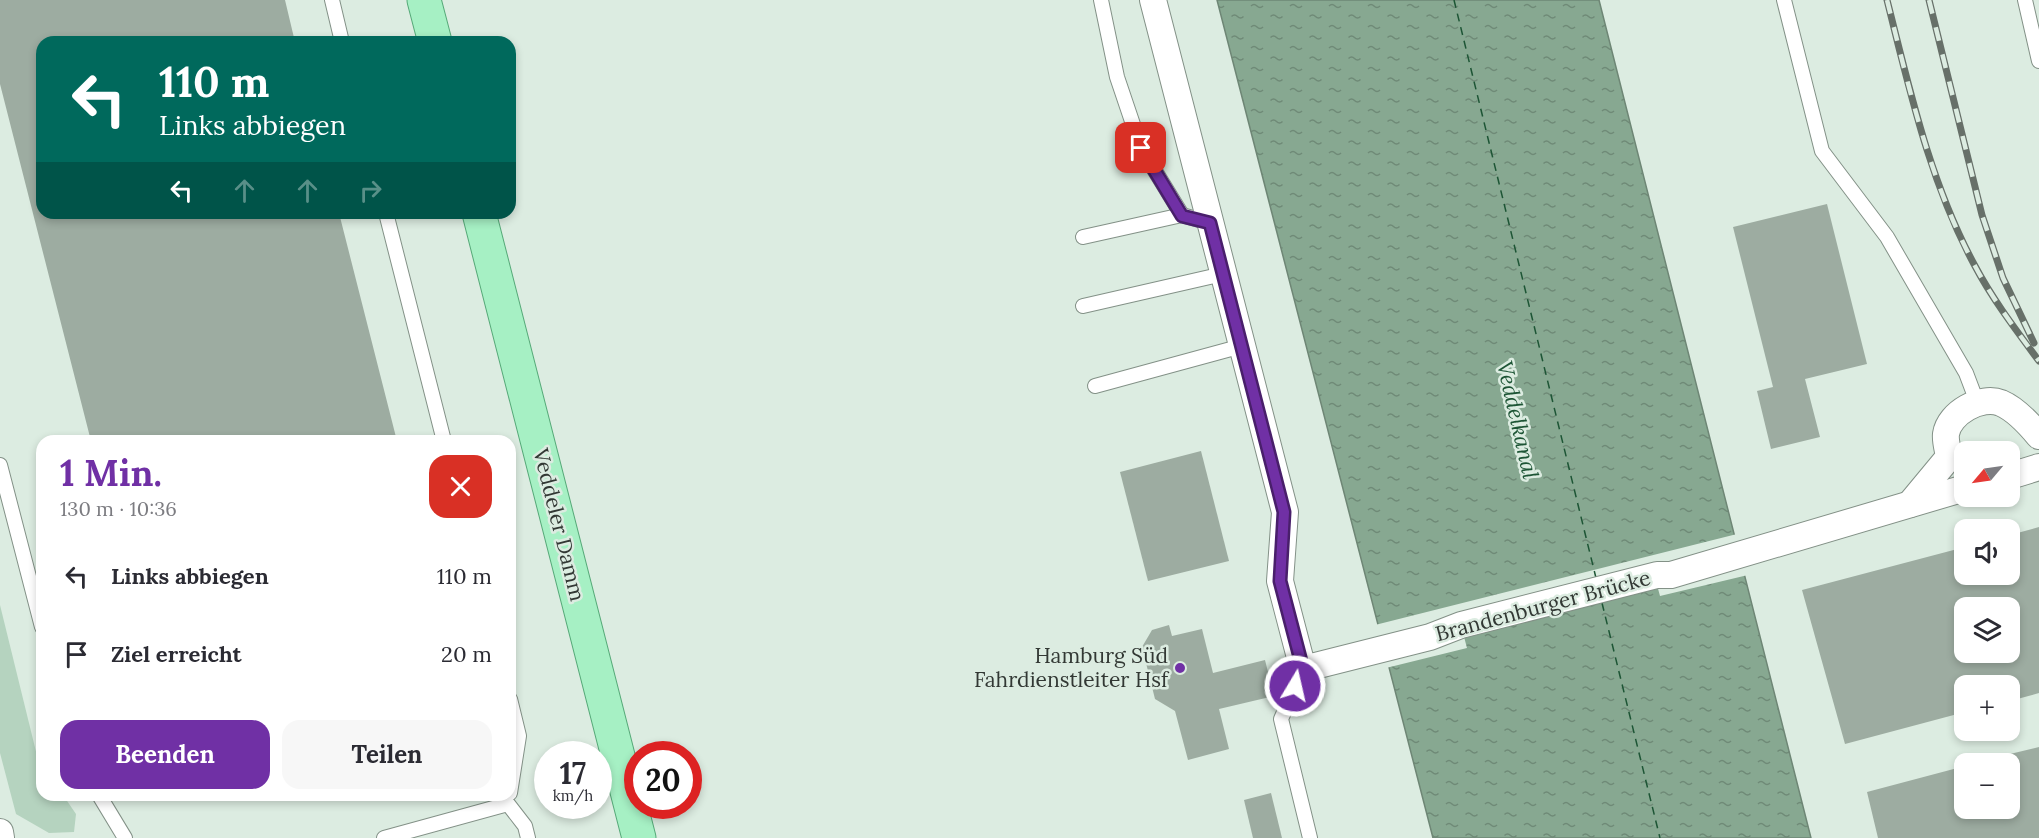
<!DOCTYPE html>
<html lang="de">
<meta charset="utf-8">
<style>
:root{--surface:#fff;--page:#f7f7f7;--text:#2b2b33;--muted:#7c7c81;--accent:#7030a5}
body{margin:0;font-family:Lora,serif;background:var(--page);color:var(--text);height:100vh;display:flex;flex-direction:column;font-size:22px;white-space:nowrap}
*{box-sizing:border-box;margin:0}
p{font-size:20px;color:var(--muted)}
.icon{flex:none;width:33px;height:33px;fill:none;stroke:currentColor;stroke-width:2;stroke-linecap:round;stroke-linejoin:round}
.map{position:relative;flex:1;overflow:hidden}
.details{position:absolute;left:36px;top:435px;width:480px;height:366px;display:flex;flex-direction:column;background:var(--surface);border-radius:18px;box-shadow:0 3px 9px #0003}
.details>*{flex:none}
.banner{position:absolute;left:36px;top:36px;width:480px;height:183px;border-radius:18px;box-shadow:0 3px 9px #0003;background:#00695c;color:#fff;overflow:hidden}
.needle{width:39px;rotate:241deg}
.buttons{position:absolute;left:1954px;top:441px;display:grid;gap:12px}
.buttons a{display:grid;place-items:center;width:66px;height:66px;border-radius:12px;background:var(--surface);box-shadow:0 3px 9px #0003;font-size:30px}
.speed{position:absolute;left:534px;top:741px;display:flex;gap:12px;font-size:30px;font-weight:700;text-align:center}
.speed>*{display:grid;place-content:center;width:78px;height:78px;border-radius:50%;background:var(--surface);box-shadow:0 3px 9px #0003;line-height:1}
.speed small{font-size:15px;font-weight:400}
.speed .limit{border:9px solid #d22;background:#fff;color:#111}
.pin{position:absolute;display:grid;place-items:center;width:51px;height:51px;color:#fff;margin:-26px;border-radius:12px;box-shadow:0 3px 9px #0006}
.me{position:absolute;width:66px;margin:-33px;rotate:9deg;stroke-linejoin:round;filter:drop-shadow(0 0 4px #0008)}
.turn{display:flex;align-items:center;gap:21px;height:126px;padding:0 24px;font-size:27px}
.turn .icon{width:78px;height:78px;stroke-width:2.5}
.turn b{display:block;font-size:42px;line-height:51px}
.lanes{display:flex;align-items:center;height:57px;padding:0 24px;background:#0003;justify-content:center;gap:30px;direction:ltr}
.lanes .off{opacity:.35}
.round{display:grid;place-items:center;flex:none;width:63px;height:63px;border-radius:18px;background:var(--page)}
.headline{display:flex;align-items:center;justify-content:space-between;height:102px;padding:0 24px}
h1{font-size:36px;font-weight:700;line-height:45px;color:var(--accent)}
.primary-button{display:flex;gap:12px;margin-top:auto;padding:12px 24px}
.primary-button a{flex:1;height:69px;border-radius:18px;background:var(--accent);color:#fff;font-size:24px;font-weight:700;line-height:69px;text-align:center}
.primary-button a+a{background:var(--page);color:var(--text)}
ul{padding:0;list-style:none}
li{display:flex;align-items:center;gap:18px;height:78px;padding:0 24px}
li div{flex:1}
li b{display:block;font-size:22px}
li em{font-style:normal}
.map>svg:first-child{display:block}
</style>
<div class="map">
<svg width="2039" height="838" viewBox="0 0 2039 838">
<defs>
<pattern id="water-ripples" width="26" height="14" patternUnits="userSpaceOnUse" patternTransform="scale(1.5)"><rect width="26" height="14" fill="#87a891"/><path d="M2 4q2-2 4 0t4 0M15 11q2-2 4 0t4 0" fill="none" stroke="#6f8a77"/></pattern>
</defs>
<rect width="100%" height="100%" fill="#dcece1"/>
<path fill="#b5d3bf" d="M 0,605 L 42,776 L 42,795 L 63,795 L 76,814 L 74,832 L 49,833 L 16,814 L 0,753 Z"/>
<path fill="url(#water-ripples)" stroke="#6e8675" stroke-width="1.5" d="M 1217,0 L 1599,0 L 1811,838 L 1433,838 Z"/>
<path fill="#dcece1" d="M 1737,534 L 1748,575 L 1660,596 L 1657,585 L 1463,633 L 1467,648 L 1386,668 L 1375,625 Z"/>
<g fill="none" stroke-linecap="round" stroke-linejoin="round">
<g stroke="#1d5535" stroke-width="1.5" stroke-dasharray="8 6" stroke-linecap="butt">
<path d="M 1454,0 L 1596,578"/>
<path d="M 1602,603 L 1660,838"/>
</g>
</g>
<g fill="#9daca1" fill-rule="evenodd">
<path d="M 0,0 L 285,0 L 295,42 L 42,42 L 42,213 L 339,213 L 397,441 L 91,441 L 0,84 Z"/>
<path d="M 1827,204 L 1867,364 L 1805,379 L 1820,437 L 1771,449 L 1757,391 L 1773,387 L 1733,227 Z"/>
<path d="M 1201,451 L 1229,561 L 1148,581 L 1120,472 Z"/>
<path d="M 2039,527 L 2039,693 L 2010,701 L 2010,686 L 1965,686 L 1965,712 L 1845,744 L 1802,590 L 1965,547 L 1965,574 L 2010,574 L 2010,535 ZM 1965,608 L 2010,608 L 2010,652 L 1965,652 Z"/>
<path d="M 1169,625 L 1172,636 L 1202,629 L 1213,673 L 1265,660 L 1274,696 L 1219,709 L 1229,749 L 1188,760 L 1175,711 L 1155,699 L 1142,647 L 1152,630 Z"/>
<path d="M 2039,747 L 2039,838 L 1878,838 L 1867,792 L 1965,766 L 1965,808 L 2010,808 L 2010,754 Z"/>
<path d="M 1271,793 L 1282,838 L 1253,838 L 1244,800 Z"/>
</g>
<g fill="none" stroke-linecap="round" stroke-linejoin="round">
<g stroke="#839187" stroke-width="16">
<g id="lane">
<path d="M 332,0 L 342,42"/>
<path d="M 1101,0 L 1117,77 L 1141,148 L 1182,215"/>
<path d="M 1784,0 L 1822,151 L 1887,237 L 1966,373 L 1977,402"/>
<path d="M 2025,0 L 2039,61"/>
<path d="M 386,213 L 444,441"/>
<path d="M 1083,237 L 1182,215 L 1210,223"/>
<path d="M 1083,306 L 1223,274"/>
<path d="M 1095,386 L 1242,346"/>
<path d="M 0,465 L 42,627"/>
<path d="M 1303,669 L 1281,719 L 1310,838"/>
<path d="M 510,699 L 519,736 L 510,793"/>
<path d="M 99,795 L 125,838"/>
<path d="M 384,838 L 508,804 L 525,826 L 528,838"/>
</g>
</g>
<g stroke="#839187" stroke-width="28">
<g id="street">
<path d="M 1153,0 L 1285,512 L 1280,581 L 1303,669 L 1430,637 L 1461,625 L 1657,575 L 1671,575 L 1965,488"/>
<path d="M 2010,476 L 2039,467"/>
<path d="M 1910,504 L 1949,457 C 1948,450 1945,441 1946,434 C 1949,413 1981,395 2001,403 C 2015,409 2030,425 2039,436"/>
<path d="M 0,832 L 1,838"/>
</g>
</g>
<g stroke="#56a978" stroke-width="35">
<g id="primary">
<path d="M 424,0 L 435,42"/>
<path d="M 479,213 L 639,838"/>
</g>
</g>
<use href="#lane" stroke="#fff" stroke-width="14"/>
<use href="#street" stroke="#fff" stroke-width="26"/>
<use href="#primary" stroke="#a6f0c4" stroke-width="33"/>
<g stroke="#677069" stroke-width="7">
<g id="rail">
<path d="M 1887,0 C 1910,91 1930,183 1975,266 C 1993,300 2016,330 2039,361"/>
<path d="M 1929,0 L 1982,215 L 2003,278 L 2034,343"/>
</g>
</g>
<use href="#rail" stroke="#dcece1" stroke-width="4.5" stroke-dasharray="14" stroke-linecap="butt"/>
</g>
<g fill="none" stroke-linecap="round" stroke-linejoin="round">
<g stroke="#491f6b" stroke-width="15">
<path id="route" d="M 1141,148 L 1182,216 L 1210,223 L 1284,512 L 1280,581 L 1303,669 L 1295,686"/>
</g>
<use href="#route" stroke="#7030a5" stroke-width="10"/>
</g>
<circle fill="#7030a5" stroke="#dcece1" stroke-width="2" cx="1180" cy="668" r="6"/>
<g text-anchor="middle" stroke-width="5" stroke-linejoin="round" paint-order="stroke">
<g font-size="21" fill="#323834" stroke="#dcece1">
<text transform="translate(559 525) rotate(76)" y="7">Veddeler Damm</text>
<text transform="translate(1543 606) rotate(-15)" y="7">Brandenburger Brücke</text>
</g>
<g font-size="21" fill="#323834" stroke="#dcece1" text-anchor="end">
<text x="1168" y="663">Hamburg Süd<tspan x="1168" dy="24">Fahrdienstleiter Hsf</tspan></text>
</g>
<g font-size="22" font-style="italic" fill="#1d5535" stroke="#dcece1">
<text transform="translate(1518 420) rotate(77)" y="8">Veddelkanal</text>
</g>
</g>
</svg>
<div class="buttons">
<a><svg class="needle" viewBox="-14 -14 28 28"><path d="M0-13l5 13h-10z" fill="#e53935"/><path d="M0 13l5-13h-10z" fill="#7c7c81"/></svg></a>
<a><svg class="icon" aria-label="sound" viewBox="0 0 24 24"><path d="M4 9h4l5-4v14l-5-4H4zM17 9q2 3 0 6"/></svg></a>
<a><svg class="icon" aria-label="layers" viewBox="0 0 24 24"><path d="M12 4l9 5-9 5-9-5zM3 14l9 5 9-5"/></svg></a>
<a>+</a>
<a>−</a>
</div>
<div class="speed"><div>17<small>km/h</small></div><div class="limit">20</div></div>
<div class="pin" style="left:1141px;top:148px;background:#d93025"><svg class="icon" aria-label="arrive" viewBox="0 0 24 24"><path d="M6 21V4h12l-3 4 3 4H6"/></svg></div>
<svg class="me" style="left:1295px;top:686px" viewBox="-20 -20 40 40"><circle r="17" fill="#7030a5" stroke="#fff" stroke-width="3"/><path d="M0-11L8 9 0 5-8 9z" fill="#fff"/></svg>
<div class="banner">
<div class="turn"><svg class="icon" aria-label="left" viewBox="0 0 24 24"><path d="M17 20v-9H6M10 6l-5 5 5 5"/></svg><div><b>110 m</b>Links abbiegen</div></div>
<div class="lanes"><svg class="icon" aria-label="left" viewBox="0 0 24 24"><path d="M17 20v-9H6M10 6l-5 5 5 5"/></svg><svg class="icon off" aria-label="ahead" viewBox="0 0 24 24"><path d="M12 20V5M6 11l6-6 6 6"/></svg><svg class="icon off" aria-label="ahead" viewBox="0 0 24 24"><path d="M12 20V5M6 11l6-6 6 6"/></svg><svg class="icon off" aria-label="right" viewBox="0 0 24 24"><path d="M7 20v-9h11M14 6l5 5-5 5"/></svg></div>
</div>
<section class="details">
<div class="headline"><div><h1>1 Min.</h1><p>130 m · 10:36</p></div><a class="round" style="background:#d93025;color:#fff"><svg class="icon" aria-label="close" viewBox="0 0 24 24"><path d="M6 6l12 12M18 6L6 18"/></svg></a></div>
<ul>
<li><svg class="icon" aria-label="left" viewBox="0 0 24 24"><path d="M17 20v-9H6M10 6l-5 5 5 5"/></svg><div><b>Links abbiegen</b></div><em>110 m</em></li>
<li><svg class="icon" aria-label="arrive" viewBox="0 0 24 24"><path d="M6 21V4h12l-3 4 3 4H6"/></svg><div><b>Ziel erreicht</b></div><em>20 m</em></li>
</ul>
<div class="primary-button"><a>Beenden</a><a>Teilen</a></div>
</section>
</div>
